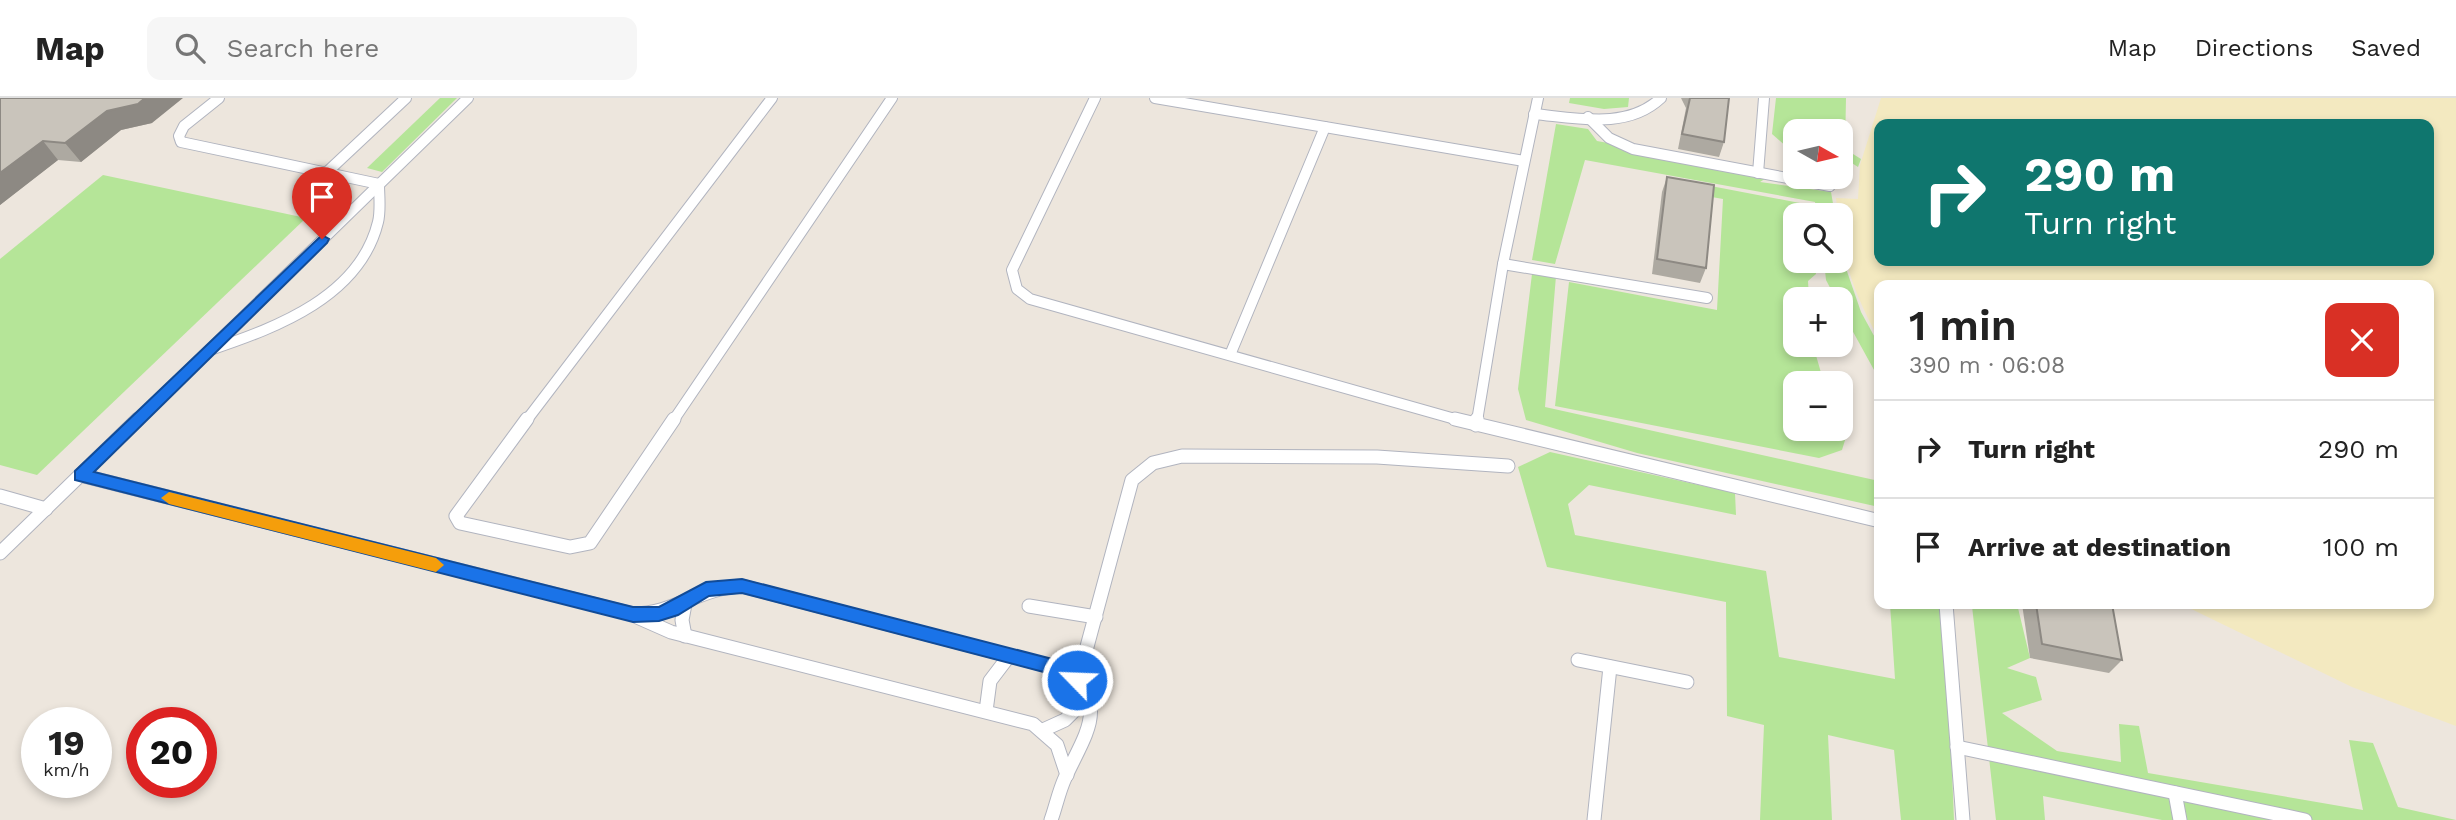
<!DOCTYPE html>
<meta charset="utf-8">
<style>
:root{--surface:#fff;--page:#f6f6f6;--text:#222;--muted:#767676;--line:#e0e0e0}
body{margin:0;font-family:"Work Sans",sans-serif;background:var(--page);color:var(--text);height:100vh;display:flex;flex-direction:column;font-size:26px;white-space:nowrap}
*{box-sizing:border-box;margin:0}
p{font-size:23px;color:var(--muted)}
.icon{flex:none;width:38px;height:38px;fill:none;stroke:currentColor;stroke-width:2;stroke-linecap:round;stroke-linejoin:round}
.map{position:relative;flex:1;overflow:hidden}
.panel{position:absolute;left:1874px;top:182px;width:560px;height:329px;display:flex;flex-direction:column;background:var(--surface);border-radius:14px;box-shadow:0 4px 10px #0003}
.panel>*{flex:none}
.banner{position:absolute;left:1874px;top:21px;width:560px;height:147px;border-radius:14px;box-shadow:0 4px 10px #0003;background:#0f766e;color:#fff;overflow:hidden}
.needle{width:46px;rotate:98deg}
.tools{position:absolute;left:1783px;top:21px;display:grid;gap:14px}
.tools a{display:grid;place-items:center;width:70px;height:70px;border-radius:14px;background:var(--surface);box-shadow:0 4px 10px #0003;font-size:35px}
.speed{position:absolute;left:21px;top:609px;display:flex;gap:14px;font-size:35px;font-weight:700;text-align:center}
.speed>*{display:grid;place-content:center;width:91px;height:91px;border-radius:50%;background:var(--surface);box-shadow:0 4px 10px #0003;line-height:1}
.speed small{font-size:18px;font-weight:400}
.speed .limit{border:10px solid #d22;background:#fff;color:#111}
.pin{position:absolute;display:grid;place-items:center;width:60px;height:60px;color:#fff;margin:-72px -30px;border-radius:50% 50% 50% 0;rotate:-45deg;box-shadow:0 0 7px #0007}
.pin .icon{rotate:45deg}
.me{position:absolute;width:77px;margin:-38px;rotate:294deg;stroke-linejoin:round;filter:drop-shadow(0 0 5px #0008)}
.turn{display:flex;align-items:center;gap:24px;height:147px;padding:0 35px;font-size:32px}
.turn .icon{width:91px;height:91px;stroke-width:2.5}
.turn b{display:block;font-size:49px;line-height:60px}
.round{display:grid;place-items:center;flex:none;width:74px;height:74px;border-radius:14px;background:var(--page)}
.summary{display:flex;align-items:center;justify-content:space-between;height:119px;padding:0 35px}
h1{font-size:42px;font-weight:600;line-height:52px}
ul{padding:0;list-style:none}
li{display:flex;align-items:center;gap:21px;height:98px;padding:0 35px;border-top:2px solid var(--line)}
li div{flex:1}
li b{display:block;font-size:26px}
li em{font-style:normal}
header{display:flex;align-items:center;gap:42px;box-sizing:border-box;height:98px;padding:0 35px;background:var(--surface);border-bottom:2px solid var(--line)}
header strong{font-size:33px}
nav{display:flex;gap:38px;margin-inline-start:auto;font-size:24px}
.search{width:490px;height:63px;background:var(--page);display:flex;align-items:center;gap:18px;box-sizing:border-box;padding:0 24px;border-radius:14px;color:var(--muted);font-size:26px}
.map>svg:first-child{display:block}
</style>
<header>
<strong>Map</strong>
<div class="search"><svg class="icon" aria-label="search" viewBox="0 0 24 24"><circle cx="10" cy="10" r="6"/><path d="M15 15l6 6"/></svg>Search here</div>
<nav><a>Map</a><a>Directions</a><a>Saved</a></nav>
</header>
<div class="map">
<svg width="2456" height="722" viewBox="0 0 2456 722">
<rect width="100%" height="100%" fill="#ede6dd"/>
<g fill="#b5e598">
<path d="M 440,0 L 457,0 L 382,74 L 367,70 Z"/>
<path d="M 1570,0 L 1629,0 L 1628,9 L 1604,11 L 1569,5 Z"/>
<path d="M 1776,0 L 1846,0 L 1845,51 L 1861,61 L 1858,69 L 1841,58 L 1841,33 L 1796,33 L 1795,56 L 1772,36 Z"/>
<path d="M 1556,26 L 1588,31 L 1597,43 L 1774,75 L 1760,84 L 1831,94 L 1835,117 L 1817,117 L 1815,104 L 1585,62 L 1555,166 L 1532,162 Z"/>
<path d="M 103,77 L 306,120 L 37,377 L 0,367 L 0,161 Z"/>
<path d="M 1669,80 L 1810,107 L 1811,117 L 1796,117 L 1796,163 L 1815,163 L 1816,176 L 1808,183 L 1809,201 L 1796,201 L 1796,247 L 1813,247 L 1824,285 L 1796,285 L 1796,331 L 1841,331 L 1841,318 L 1849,329 L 1842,352 L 1819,360 L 1555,308 L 1569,184 L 1717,212 L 1723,101 L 1667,91 Z"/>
<path d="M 1841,156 L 1861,214 L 1879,247 L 1879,281 L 1841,212 L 1841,201 L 1836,201 L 1826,182 L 1824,163 L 1841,163 Z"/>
<path d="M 1532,176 L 1556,178 L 1545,309 L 1879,383 L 1879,409 L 1637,355 L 1526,322 L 1518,291 Z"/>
<path d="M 1550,354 L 1735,395 L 1736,417 L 1589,387 L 1568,406 L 1575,437 L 1766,473 L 1779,559 L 1895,581 L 1890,506 L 1945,506 L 1954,722 L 1901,722 L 1894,652 L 1828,637 L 1832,722 L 1760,722 L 1764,627 L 1727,618 L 1726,504 L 1547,469 L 1518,369 Z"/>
<path d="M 1972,508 L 2018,510 L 2030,560 L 2007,570 L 2036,579 L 2042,602 L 2002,615 L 2057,653 L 2121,664 L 2119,626 L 2139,628 L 2148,675 L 2363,712 L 2349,642 L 2373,645 L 2398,709 L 2456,722 L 2162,722 L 2043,698 L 2045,722 L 1996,722 Z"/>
</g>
<path fill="#f3e9c0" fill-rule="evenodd" d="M 1881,0 L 2456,0 L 2456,628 L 2352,589 L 2181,506 L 2429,506 L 2429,187 L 1880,187 L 1879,241 C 1857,201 1841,164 1841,117 L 1838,117 L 1836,100 L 1858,101 L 1860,67 ZM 1880,26 L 2429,26 L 2429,163 L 1880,163 Z"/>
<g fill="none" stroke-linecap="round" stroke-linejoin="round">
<g stroke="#b1b4bf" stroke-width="12">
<g id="service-far1">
<path d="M 1095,0 L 1012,172 L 1017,191 L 1030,201 L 1462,323"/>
<path d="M 1155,0 L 1524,63"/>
<path d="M 1534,16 C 1577,20 1627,32 1661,0"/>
<path d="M 1588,19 L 1609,40 L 1633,51 L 1830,88"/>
<path d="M 326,75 L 406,0"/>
<path d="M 1758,75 L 1764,0"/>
<path d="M 1503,166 L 1707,200"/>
<path d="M 213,251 C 278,229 360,198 378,124 C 381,112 379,98 379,86 L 181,44 L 179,38 L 184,28 L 219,0"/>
<path d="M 1230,257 L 1325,29"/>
<path d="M 136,323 L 468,0"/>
<path d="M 526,323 L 772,0"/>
<path d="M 673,323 L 892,0"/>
<path d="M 1477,323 L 1503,166 L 1538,0"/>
</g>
</g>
<g stroke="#b1b4bf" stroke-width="15">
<g id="service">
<path d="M 527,321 L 456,418 L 460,425 L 570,449 L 590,445 L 674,321"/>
<path d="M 1455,321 L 1880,423"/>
<path d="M 1476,327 L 1477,321"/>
<path d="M 80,377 L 633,516 C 673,516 702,489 742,488 L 1060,571 C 1113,604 1085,636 1065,680 C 1059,693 1056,708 1051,722"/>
<path d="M 0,398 L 46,411"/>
<path d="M 0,455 L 138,321"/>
<path d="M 685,506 L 682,522 L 685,538"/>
<path d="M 1946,506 L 1963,722"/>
<path d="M 1029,508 L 1096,519"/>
<path d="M 637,519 L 671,534 L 1033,626 L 1057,647 L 1067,677"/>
<path d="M 1578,562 L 1687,584"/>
<path d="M 1078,582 L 1132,382 L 1153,365 L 1182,358 L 1377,359 L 1508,368"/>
<path d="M 986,613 L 990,583 L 1009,558"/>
<path d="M 1043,632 L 1065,622 L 1089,598"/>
<path d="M 1957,649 L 2305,722"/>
<path d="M 2175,695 L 2180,722"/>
<path d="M 1594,722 L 1610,569"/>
</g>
</g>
<use href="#service-far1" stroke="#fff" stroke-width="10"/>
<use href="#service" stroke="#fff" stroke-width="13"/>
</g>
<g fill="#ada9a1">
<path d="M 0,0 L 152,25 L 121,32 L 81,64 L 58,62 L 0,107 Z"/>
<path d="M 1681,0 L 1729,0 L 1724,44 L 1719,59 L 1678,51 L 1686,10 Z"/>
<path d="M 1667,79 L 1706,170 L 1700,185 L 1652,176 L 1662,94 Z"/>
<path d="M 2022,506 L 2112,506 L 2122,562 L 2109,575 L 2030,560 Z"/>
</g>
<g fill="#8d8983">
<path d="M 145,0 L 183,0 L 152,25 L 121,32 L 81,64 L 65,45 L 107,13 Z"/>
<path d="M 43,43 L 58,62 L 0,107 L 0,75 Z"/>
</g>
<g fill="#c9c4bb" stroke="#8d8983" stroke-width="2">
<path d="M 0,0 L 145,0 L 138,6 L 107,13 L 65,45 L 43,43 L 0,75 Z"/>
<path d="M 1690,0 L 1729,0 L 1724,44 L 1682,36 Z"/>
<path d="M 1667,79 L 1714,87 L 1706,170 L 1657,161 Z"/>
<path d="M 2036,506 L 2112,506 L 2122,562 L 2042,546 Z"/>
</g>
<path fill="#1a73e8" stroke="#114b97" stroke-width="2" d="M 322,137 L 329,141 L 327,145 L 94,374 L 633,509 L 659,509 L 706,484 L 742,481 L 1060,563 L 1084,576 L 1086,582 L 1084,587 L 1077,589 L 1055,577 L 742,495 L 709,498 L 678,517 L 659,523 L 633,524 L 75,382 L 75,373 Z"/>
<path fill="#f59e0b" d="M 169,394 L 436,460 L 444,467 L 436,474 L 169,406 L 161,400 Z"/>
</svg>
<div class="tools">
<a><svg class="needle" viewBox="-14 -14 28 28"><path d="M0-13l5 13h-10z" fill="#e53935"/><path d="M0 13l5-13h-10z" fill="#767676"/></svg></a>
<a><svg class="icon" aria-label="search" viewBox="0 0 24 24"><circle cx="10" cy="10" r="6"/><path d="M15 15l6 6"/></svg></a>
<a>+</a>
<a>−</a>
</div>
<div class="speed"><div>19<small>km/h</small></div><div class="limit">20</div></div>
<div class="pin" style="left:322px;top:141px;background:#d93025"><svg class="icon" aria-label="arrive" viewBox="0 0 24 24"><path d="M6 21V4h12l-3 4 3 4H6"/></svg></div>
<svg class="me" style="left:1077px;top:582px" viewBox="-20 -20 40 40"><circle r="17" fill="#1a73e8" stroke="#fff" stroke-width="3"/><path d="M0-11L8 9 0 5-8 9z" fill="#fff"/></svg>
<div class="banner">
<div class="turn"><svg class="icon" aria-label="right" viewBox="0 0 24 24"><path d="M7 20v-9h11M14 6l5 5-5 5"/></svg><div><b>290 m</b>Turn right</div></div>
</div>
<section class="panel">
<div class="summary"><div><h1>1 min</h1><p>390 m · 06:08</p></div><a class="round" style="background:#d93025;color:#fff"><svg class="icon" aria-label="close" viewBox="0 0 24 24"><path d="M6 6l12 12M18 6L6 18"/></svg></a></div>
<ul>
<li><svg class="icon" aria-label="right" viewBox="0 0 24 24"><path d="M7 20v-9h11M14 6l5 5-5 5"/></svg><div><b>Turn right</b></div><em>290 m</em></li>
<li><svg class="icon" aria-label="arrive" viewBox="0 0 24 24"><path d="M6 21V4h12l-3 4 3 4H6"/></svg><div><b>Arrive at destination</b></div><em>100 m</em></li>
</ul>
</section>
</div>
